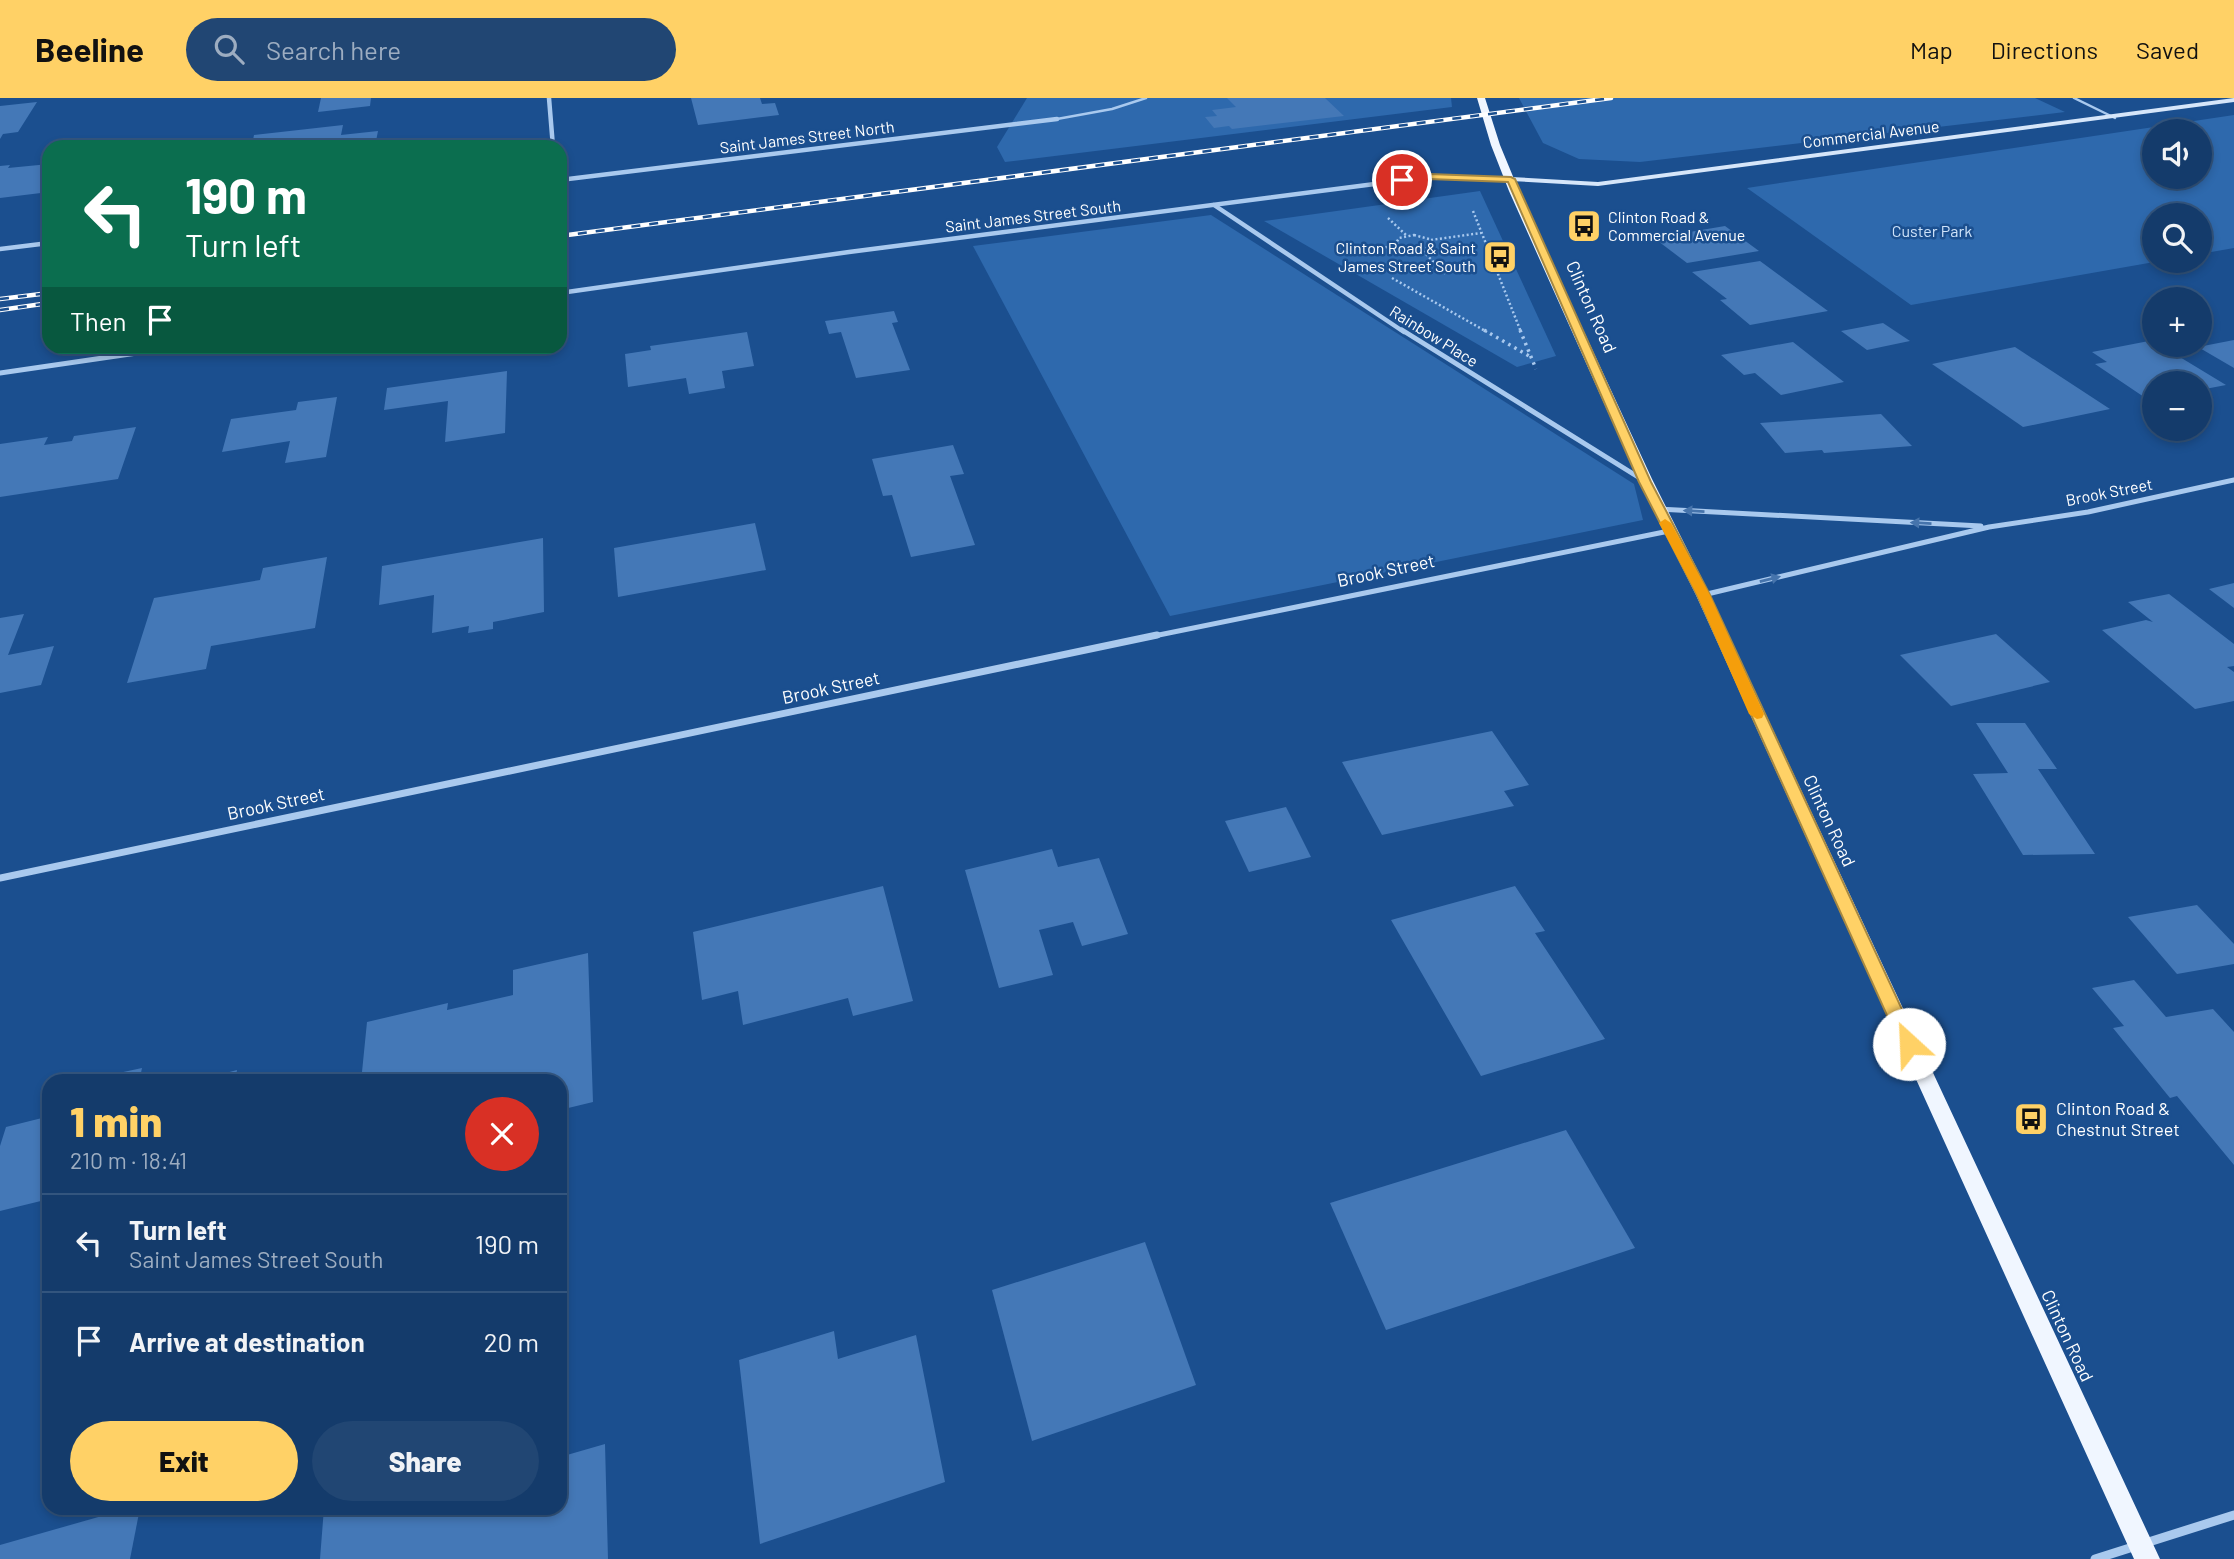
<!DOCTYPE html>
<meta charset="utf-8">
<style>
:root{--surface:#143b6b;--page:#214673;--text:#f1f3f6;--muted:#9dadc1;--line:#33557e;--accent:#ffd166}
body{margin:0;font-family:Barlow,sans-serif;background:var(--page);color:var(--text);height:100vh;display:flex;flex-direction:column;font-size:26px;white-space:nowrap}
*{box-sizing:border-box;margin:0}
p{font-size:23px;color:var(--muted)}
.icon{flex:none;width:38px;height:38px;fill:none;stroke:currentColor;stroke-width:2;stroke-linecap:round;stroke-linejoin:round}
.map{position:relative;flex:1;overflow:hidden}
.side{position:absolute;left:42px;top:976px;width:525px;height:441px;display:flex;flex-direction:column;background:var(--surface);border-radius:21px;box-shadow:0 4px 10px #0003,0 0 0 2px var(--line)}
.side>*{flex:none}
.banner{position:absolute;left:42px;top:42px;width:525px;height:214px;border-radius:21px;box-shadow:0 4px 10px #0003,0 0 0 2px var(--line);background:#0b6e4f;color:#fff;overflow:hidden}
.buttons{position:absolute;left:2142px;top:21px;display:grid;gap:14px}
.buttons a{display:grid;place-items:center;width:70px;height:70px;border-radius:50%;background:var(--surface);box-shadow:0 4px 10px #0003,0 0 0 2px var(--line);font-size:35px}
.pin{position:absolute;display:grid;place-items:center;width:60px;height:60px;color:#fff;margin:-30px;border:4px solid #fff;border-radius:50%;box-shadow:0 2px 7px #0007}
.me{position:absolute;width:77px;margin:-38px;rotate:335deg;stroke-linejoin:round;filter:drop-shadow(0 0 5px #0008)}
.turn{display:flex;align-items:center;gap:24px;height:147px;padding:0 28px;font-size:32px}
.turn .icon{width:91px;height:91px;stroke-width:2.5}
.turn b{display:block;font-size:49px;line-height:60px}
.then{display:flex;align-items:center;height:66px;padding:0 28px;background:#0003;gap:14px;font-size:26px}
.round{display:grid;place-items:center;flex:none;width:74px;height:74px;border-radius:37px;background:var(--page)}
.summary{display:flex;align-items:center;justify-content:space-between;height:119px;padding:0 28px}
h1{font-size:42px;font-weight:800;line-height:52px;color:var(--accent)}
.button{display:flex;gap:14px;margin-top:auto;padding:14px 28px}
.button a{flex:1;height:80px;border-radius:42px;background:var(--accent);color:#111;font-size:28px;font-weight:800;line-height:80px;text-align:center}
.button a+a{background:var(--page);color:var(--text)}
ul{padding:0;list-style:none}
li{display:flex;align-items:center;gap:21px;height:98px;padding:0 28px;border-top:2px solid var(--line)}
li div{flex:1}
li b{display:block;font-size:26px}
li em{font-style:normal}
header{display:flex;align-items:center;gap:42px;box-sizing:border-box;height:98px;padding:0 35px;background:var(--accent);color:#111}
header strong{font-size:33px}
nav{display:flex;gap:38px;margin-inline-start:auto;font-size:24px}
.search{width:490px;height:63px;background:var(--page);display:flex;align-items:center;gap:18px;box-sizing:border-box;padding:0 24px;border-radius:38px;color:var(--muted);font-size:26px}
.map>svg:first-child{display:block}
</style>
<header>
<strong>Beeline</strong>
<div class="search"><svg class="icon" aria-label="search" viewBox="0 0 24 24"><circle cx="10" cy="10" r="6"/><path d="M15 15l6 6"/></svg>Search here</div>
<nav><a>Map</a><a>Directions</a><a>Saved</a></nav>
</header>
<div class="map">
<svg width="2234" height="1461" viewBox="0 0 2234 1461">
<rect width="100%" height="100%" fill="#1b4f8f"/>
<g fill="#2e69ad" fill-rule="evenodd">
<path d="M 1027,0 L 1451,0 L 1452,9 L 1005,64 L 997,49 Z"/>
<path d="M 1519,0 L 2035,0 L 2065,14 L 1640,64 L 1579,61 L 1543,45 Z"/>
<path d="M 2234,17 L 2234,150 L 2200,156 L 2200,117 L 2154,117 L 2154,163 L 2160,163 L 1911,207 L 1747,90 ZM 2154,33 L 2200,33 L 2200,79 L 2154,79 Z"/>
<path d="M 1480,93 L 1556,258 L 1517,269 L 1264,123 Z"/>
<path d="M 1211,117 L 1634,386 L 1643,422 L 1170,518 L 973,148 Z"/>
</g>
<g fill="#4478b7">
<path d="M 321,0 L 371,0 L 370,8 L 318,14 Z"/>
<path d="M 691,0 L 760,0 L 762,6 L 775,5 L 779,17 L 698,27 Z"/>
<path d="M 1227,0 L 1325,0 L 1344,18 L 1232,31 L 1229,28 L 1214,30 L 1205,19 L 1217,18 L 1212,12 L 1236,9 Z"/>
<path d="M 37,4 L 18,34 L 3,36 L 0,41 L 0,8 Z"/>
<path d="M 343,27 L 341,37 L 378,33 L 375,48 L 233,49 L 234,44 L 253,42 L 254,37 Z"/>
<path d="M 49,66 L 49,94 L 0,100 L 0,68 L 10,67 L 8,70 Z"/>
<path d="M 1725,128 L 1759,153 L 1687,165 L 1654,140 Z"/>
<path d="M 1760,163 L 1828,213 L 1750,227 L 1720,202 L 1727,201 L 1692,174 Z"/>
<path d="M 894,213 L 898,224 L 892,225 L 910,272 L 856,280 L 841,234 L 829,236 L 825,223 Z"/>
<path d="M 1883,225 L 1910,243 L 1867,252 L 1841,233 Z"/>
<path d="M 747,234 L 754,268 L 722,273 L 725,290 L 689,296 L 686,280 L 628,289 L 625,256 L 651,252 L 650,248 Z"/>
<path d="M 2154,242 L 2154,247 L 2160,247 L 2226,287 L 2200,292 L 2200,285 L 2154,285 L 2154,297 L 2144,299 L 2095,266 L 2107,264 L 2092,254 Z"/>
<path d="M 2234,242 L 2234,270 L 2198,249 Z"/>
<path d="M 1793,244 L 1844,284 L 1781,297 L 1755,275 L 1744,277 L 1721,257 Z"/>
<path d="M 2015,249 L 2110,311 L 2023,329 L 1932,266 Z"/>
<path d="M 507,273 L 505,335 L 445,344 L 448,303 L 384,312 L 387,290 Z"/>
<path d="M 337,299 L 326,359 L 285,365 L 290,343 L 222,354 L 231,321 L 296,312 L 298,304 Z"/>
<path d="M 1881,316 L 1912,348 L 1824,355 L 1822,352 L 1785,355 L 1760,325 Z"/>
<path d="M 136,329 L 118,381 L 0,399 L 0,346 L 48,339 L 44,347 L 72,343 L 74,338 Z"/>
<path d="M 953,347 L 964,376 L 950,378 L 975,447 L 911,459 L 892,397 L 883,398 L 872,361 Z"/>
<path d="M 755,425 L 766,472 L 618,499 L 614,450 Z"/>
<path d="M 543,440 L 544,514 L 493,524 L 493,531 L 468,535 L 469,528 L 432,535 L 434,497 L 379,507 L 382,468 Z"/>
<path d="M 327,459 L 315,530 L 211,548 L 206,571 L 127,585 L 154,500 L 260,482 L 263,470 Z"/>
<path d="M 2234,485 L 2234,510 L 2209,491 Z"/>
<path d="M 2169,496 L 2234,546 L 2234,568 L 2227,569 L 2234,574 L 2234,603 L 2195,611 L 2102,532 L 2146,522 L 2153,524 L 2128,504 Z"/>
<path d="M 24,516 L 8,557 L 54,548 L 41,587 L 0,595 L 0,520 Z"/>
<path d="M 1996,536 L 2050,584 L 1951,608 L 1900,557 Z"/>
<path d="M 1976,625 L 2025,625 L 2057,671 L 2038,671 L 2095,756 L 2023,757 L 1973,676 L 2008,675 Z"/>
<path d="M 1492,633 L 1529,687 L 1504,693 L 1514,708 L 1382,737 L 1342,664 Z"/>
<path d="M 1286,709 L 1311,759 L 1249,774 L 1225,723 Z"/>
<path d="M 1052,751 L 1058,769 L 1099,760 L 1128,836 L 1082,848 L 1073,824 L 1039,832 L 1053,877 L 999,890 L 965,772 Z"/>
<path d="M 883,788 L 913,903 L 853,918 L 848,900 L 743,927 L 738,893 L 702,902 L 693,834 Z"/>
<path d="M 1515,788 L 1545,833 L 1535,835 L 1605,941 L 1481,978 L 1391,822 Z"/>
<path d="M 2197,807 L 2234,846 L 2234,866 L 2177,876 L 2128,819 Z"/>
<path d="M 588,855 L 593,1004 L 560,1012 L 560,984 L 361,984 L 367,924 L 448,905 L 447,912 L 513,897 L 513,872 Z"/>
<path d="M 2134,882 L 2166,919 L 2213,911 L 2234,934 L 2234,1067 L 2177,998 L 2170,1000 L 2113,930 L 2124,928 L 2092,890 Z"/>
<path d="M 142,970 L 139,984 L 86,984 L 86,982 Z"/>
<path d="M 237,972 L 235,984 L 196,984 L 196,983 Z"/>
<path d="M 48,1013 L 49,1101 L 0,1113 L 0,1048 L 6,1029 L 46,1019 Z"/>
<path d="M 1566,1032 L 1635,1150 L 1386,1232 L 1330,1105 Z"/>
<path d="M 1145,1144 L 1196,1287 L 1032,1343 L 992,1192 Z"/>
<path d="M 834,1233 L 838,1261 L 916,1237 L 945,1384 L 760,1446 L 739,1262 Z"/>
<path d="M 605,1346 L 608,1461 L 320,1461 L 324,1410 L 560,1410 L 560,1359 Z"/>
<path d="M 130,1410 L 140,1410 L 130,1461 L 0,1461 L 0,1447 Z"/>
</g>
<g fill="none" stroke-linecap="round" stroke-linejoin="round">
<g stroke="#a9c9ee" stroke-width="2.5" stroke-dasharray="2 2.5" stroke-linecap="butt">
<path d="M 1473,113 L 1521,234"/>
<path d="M 1388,120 L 1406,137"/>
<path d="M 1414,137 L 1429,141 L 1431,149 L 1413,153 L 1396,145 L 1399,140 Z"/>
<path d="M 1431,142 L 1481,135"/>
<path d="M 1423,153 L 1445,176"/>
<path d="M 1350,156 L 1398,147"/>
<path d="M 1392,180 L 1487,234"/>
</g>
<g stroke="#a9c9ee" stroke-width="3.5" stroke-dasharray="2.5 4.5" stroke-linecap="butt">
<path d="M 1484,232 L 1531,259"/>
<path d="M 1520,232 L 1536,271"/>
</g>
<g stroke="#a9c9ee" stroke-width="2.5">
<path d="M 2074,0 L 2115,20"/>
<path d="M 1057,21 L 1112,11 L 1146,0"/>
</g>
<g stroke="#a9c9ee" stroke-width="4.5">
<path d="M 549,0 L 553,49"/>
<path d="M 560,82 L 1057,21"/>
<path d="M 1214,107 L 1404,234"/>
<path d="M 0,151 L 49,145"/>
<path d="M 560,195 L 849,154 L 1429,79 L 1511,81"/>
</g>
<g stroke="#a9c9ee" stroke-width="5">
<path d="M 1402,232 L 1643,382"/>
<path d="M 0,275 L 185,248"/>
<path d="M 1658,411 L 1981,428"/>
<path d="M 1703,497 L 1989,429 L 2088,414 L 2234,382"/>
<path d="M 1149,539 L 1669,433"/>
</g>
<path stroke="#a9c9ee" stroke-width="7" d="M 0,780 L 1157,537"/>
<path stroke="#a9c9ee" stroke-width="9" d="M 2095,1461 L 2234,1417"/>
<path fill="#d6e6fa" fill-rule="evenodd" d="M 2234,0 L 2234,4 L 1598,88 L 1511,83 L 1507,81 L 1511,79 L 1598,84 Z"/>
<path fill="#f0f6ff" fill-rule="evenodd" d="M 1477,0 L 1485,0 L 1500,47 L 1519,93 L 1652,381 L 1710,497 L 2160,1461 L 2134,1461 L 1696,497 L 1638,381 L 1509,93 L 1491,47 Z"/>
<g stroke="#fff" stroke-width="4.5">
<g id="rail">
<path d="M 560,138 L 1611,0"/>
<path d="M 0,201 L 49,195"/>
<path d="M 0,212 L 49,205"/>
</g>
</g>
<use href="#rail" stroke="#1b4f8f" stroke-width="2.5" stroke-dasharray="9" stroke-linecap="butt"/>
</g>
<defs><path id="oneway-solid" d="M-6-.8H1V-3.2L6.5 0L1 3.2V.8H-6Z" transform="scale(1.75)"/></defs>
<g fill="#4674ac">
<use href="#oneway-solid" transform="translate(1694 413) rotate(-177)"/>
<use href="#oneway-solid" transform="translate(1921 425) rotate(-177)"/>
<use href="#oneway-solid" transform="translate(1770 481) rotate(-14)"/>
</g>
<path fill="#ffd166" stroke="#a68842" stroke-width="2" d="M 1429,76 L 1511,79 L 1515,81 L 1651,384 L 1710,497 L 1918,946 L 1915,951 L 1909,954 L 1902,951 L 1900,946 L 1697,497 L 1639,384 L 1508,84 L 1429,81 L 1402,85 L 1397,82 Z"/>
<path fill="#f59e0b" d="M 1665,421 L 1671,425 L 1710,497 L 1764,616 L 1762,620 L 1757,621 L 1749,616 L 1697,497 L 1659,425 Z"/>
<defs>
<g id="bus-square" transform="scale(1.75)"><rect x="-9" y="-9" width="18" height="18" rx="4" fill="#ffd166" stroke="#1b4f8f"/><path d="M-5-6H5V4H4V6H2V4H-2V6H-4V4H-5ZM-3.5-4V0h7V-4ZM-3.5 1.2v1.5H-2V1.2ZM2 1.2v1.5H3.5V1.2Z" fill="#111"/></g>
</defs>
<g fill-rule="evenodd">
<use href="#bus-square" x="1584" y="128"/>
<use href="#bus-square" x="1500" y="159"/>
<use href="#bus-square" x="2031" y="1021"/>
</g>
<g text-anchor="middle" stroke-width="5" stroke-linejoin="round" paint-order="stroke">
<g font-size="16" fill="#fff" stroke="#1b4f8f">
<text transform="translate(1871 36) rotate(-7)" y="6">Commercial Avenue</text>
<text transform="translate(807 39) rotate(-7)" y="6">Saint James Street North</text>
<text transform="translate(1033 118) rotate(-7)" y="6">Saint James Street South</text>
<text transform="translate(1434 238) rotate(32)" y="6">Rainbow Place</text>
<text transform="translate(2109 394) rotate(-11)" y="6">Brook Street</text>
</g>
<g font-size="16" fill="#fff" stroke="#1b4f8f" text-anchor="start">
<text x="1608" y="125">Clinton Road &amp;<tspan x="1608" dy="18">Commercial Avenue</tspan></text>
<text x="1476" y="156" text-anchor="end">Clinton Road &amp; Saint<tspan x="1476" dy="18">James Street South</tspan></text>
</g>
<g font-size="16" fill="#cfe3fa" stroke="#1b4f8f">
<text x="1932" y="139">Custer Park</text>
</g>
<g font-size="18" fill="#fff" stroke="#1b4f8f">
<text transform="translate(1591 209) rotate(66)" y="6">Clinton Road</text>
<text transform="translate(1386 473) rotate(-12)" y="6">Brook Street</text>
<text transform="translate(831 590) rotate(-12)" y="6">Brook Street</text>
<text transform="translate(276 706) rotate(-12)" y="6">Brook Street</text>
<text transform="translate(1829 723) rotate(65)" y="6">Clinton Road</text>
<text transform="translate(2067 1238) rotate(65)" y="6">Clinton Road</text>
</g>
<g font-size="18" fill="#fff" stroke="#1b4f8f" text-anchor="start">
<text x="2056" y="1017">Clinton Road &amp;<tspan x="2056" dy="21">Chestnut Street</tspan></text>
</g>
</g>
</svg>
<div class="buttons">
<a><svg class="icon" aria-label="sound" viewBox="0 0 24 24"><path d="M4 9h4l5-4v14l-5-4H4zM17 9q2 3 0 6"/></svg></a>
<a><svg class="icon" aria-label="search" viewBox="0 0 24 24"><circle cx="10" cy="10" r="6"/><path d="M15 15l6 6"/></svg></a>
<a>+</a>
<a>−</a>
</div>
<div class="pin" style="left:1402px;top:82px;background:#d93025"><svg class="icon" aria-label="arrive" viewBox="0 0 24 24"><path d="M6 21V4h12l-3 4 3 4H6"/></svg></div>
<svg class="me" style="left:1909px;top:946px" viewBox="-20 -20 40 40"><circle r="19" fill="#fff"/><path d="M0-13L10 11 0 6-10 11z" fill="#ffd166"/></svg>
<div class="banner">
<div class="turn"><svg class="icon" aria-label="left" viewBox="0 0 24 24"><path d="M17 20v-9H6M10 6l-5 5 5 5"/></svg><div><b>190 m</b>Turn left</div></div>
<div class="then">Then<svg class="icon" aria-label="arrive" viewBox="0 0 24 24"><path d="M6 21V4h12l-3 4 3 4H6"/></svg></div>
</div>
<section class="side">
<div class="summary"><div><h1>1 min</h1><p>210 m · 18:41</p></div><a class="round" style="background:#d93025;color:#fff"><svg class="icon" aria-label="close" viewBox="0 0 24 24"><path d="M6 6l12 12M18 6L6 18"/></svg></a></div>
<ul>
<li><svg class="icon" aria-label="left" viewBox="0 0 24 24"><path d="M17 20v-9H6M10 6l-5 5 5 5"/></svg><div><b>Turn left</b><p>Saint James Street South</p></div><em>190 m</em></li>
<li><svg class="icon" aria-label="arrive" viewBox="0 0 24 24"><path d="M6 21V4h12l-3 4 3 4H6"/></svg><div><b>Arrive at destination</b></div><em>20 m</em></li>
</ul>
<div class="button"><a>Exit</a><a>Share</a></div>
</section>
</div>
